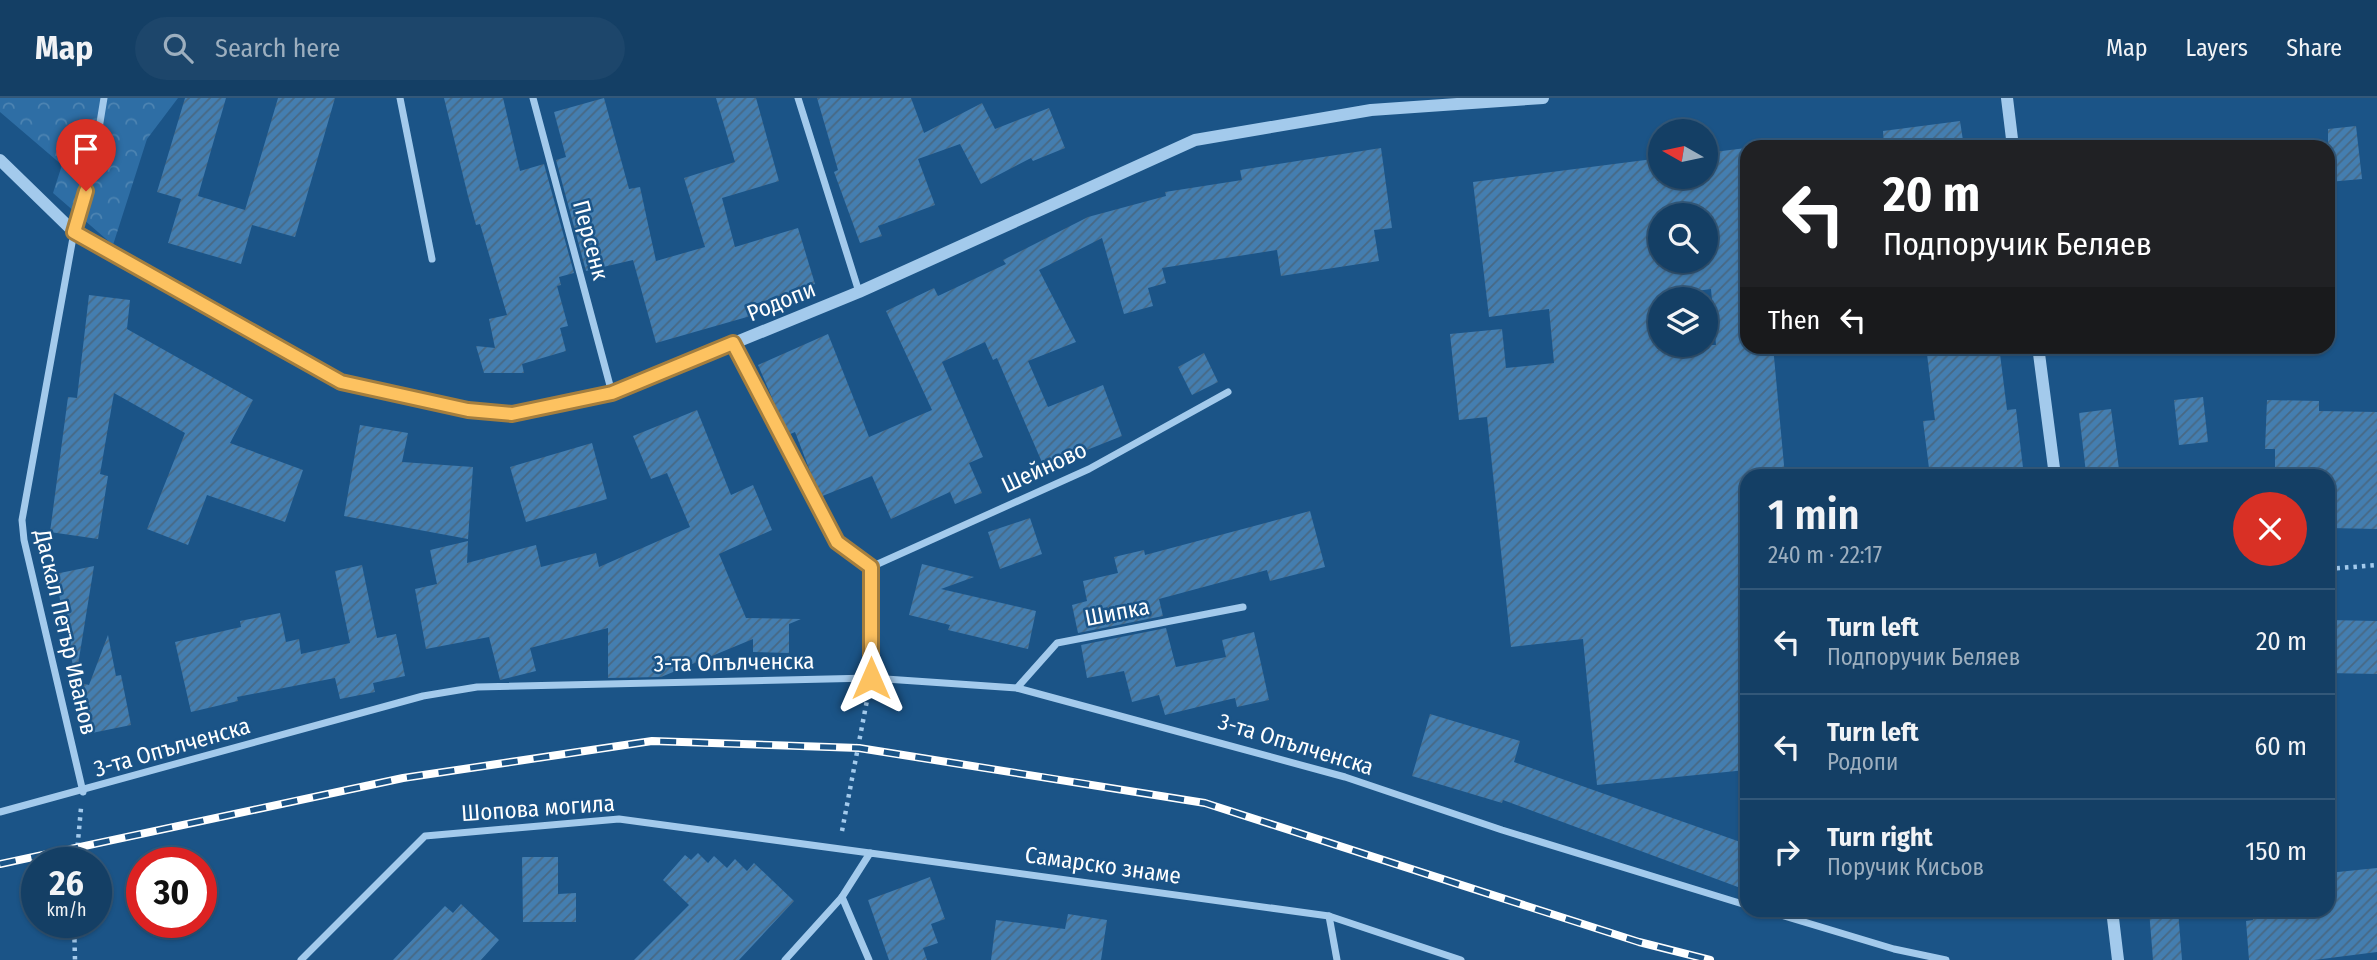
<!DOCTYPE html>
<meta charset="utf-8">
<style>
:root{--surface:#143f65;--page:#1d466b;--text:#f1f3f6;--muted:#9dafbf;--line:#335879}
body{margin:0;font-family:"Fira Sans Condensed",sans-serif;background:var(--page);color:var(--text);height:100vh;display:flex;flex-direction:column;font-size:26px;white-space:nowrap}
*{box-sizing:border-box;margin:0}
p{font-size:23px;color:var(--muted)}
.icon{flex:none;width:38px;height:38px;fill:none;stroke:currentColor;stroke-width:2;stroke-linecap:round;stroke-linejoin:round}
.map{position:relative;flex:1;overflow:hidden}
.panel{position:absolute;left:1740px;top:371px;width:595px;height:448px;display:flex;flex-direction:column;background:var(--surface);border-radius:21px;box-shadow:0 2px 5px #0004,0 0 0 2px var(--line)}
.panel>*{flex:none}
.banner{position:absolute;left:1740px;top:42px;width:595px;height:214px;border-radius:21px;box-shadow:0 2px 5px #0004,0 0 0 2px var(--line);background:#202124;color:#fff;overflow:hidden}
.needle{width:46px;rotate:279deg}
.tools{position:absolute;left:1648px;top:21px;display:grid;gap:14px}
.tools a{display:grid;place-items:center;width:70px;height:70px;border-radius:50%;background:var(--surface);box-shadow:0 2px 5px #0004,0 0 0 2px var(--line);font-size:35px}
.speed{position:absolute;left:21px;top:749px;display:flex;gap:14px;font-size:35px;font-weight:700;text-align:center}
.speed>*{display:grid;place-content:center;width:91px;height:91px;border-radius:50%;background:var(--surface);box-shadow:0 2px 5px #0004,0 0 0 2px var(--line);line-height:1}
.speed small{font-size:18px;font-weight:400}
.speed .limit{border:10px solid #d22;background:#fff;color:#111}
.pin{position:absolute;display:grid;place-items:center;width:60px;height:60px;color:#fff;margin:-72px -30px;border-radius:50% 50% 50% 0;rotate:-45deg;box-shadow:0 0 7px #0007}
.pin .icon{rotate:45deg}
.me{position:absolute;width:77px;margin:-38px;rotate:0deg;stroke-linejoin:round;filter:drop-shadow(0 0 5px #0008)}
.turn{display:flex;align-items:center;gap:24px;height:147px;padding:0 28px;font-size:32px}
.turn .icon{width:91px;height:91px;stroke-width:2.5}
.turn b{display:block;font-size:49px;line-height:60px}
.then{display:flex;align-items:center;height:66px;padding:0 28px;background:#0003;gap:14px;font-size:26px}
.round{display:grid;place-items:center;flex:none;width:74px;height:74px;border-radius:37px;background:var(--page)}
.summary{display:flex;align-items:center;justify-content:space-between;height:119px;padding:0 28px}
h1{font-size:42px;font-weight:600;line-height:52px}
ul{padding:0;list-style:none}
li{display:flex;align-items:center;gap:21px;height:105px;padding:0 28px;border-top:2px solid var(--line)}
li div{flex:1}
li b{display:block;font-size:26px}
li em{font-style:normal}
header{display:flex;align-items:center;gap:42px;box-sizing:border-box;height:98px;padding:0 35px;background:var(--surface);border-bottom:2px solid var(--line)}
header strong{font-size:33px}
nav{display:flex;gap:38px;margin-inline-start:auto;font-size:24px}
.search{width:490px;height:63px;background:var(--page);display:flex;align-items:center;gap:18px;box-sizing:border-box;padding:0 24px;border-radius:38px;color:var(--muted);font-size:26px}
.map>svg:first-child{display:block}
</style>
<header>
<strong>Map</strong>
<div class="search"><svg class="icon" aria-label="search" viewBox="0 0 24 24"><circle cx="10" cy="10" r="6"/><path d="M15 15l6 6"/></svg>Search here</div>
<nav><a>Map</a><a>Layers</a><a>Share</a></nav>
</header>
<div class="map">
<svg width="2377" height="862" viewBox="0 0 2377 862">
<defs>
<pattern id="forest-crowns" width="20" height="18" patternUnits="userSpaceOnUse" patternTransform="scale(1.75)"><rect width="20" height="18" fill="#2e6ea5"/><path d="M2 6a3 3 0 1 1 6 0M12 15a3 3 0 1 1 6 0" fill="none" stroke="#4d84b2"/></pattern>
<pattern id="building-hatch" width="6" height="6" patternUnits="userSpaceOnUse" patternTransform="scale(1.75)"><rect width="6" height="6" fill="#447eb0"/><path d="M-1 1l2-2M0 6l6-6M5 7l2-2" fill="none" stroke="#486883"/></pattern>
</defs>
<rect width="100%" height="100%" fill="#1b5487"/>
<path fill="url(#forest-crowns)" d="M 0,0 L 178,0 L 147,41 L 113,147 L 53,95 L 62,67 L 0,14 Z"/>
<g fill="url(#building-hatch)" fill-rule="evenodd">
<path d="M 185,0 L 226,0 L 198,98 L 245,112 L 278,0 L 335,0 L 295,139 L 252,127 L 241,166 L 168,145 L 181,101 L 157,94 Z"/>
<path d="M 444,0 L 503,0 L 520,73 L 544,66 L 574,175 L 559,179 L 561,187 L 557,188 L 568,228 L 560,230 L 566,253 L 522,266 L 524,275 L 484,275 L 476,248 L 495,250 L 489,221 L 507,217 L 480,126 L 476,127 L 468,98 Z"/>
<path d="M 604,0 L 629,91 L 640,89 L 656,163 L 705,149 L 684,80 L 735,64 L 716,0 L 756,0 L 779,83 L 722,100 L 735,149 L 798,130 L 815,186 L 752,207 L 754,217 L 656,245 L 633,162 L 586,173 L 556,62 L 566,59 L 554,14 Z"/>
<path d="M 817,0 L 911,0 L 924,35 L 982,5 L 995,31 L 1049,10 L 1065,50 L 1033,63 L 1031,60 L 981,86 L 960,46 L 918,61 L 935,107 L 878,128 L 882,138 L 860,145 L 834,74 L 838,72 Z"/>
<path d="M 1960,23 L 1964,49 L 1884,49 L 1883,33 Z"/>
<path d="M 2356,28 L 2362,81 L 2328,84 L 2328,31 Z"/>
<path d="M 1381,50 L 1392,130 L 1374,132 L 1379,163 L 1281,178 L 1277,152 L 1162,170 L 1166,185 L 1148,190 L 1153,208 L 1124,216 L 1102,140 L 1039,172 L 1076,244 L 1028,263 L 1048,309 L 1103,287 L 1122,338 L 1044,369 L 997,260 L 993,262 L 985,244 L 942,264 L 983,359 L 969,365 L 982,395 L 955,406 L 950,394 L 891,421 L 872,378 L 820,399 L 795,334 L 788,337 L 758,267 L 828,236 L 869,339 L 932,312 L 886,213 L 934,190 L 938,198 L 1006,166 L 1003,162 L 1088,119 L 1166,98 L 1165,94 L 1242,82 L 1240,72 Z"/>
<path d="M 1746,50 L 1746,248 L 1773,248 L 1785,378 L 1746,378 L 1746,672 L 1597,687 L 1583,541 L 1511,549 L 1487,319 L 1459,322 L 1450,236 L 1502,231 L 1506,270 L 1554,265 L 1549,211 L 1489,219 L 1473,84 L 1661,60 L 1661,79 L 1706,79 L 1706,55 ZM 1661,117 L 1706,117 L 1706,163 L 1661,163 ZM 1711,191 L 1716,247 L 1661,247 L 1661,198 Z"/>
<path d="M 89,197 L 130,202 L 127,231 L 253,302 L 230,345 L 303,372 L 285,424 L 207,397 L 188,447 L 147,431 L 185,335 L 114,295 L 100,376 L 108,378 L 98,441 L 50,434 L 68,299 L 77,300 Z"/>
<path d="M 1926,248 L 1999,248 L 2007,312 L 2016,311 L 2024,378 L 1930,378 L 1923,323 L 1935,322 Z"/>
<path d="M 1204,255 L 1218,284 L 1192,297 L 1178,269 Z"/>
<path d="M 2203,299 L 2208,344 L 2179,347 L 2174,302 Z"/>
<path d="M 2267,302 L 2319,303 L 2319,313 L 2377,314 L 2377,431 L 2328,430 L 2328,378 L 2275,378 L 2275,351 L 2265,351 Z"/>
<path d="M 2111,311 L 2119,371 L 2086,375 L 2079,315 Z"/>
<path d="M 697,312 L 731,397 L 753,387 L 772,432 L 719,456 L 746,520 L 801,521 L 789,526 L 789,555 L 753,554 L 753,541 L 661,579 L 608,580 L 608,530 L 530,550 L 536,573 L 500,582 L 489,539 L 426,551 L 415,491 L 437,486 L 430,452 L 468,443 L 467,465 L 536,447 L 541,469 L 596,455 L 599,469 L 690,429 L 667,375 L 651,381 L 633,338 Z"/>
<path d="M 360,327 L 408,335 L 402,364 L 473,369 L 468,441 L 344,418 Z"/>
<path d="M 592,345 L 607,401 L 526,424 L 510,369 Z"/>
<path d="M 1310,413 L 1325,469 L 1270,483 L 1267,472 L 1159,501 L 1163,518 L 1078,535 L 1072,507 L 1087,503 L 1083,483 L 1118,475 L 1114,459 L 1144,452 L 1145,457 Z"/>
<path d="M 1030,420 L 1042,456 L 1000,471 L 988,434 Z"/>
<path d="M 922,466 L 974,479 L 941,491 L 1036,513 L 1028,551 L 948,532 L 950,527 L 909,517 Z"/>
<path d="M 362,467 L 377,540 L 396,536 L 405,578 L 373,585 L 375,594 L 340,601 L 335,580 L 237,599 L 238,603 L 191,614 L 175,544 L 241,529 L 240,523 L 280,515 L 286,544 L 299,541 L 301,556 L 350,545 L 335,473 Z"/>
<path d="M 94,468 L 77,573 L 74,573 L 55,476 Z"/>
<path d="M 2328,522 L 2377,523 L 2377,576 L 2328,575 Z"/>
<path d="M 1166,530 L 1176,569 L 1226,559 L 1222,542 L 1254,534 L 1269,602 L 1237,609 L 1235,600 L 1165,617 L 1159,597 L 1132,604 L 1124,573 L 1087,580 L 1081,547 Z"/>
<path d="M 108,537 L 116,578 L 121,577 L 131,627 L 87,636 L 77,584 L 89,587 Z"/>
<path d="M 1430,616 L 1520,643 L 1514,664 L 1746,746 L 1746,792 L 1503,702 L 1502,705 L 1412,678 Z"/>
<path d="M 698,755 L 708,765 L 714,758 L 727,770 L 735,761 L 747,773 L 754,765 L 794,803 L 739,862 L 634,862 L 689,807 L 663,782 L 685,757 L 691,762 Z"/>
<path d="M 522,759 L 558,759 L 558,796 L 576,795 L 576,824 L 523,824 Z"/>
<path d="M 2377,770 L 2377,854 L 2314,862 L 2249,862 L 2246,823 L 2253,822 L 2252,812 L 2332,812 L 2328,775 Z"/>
<path d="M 930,779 L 945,821 L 931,826 L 938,845 L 923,850 L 927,862 L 889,862 L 868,802 Z"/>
<path d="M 461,806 L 499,842 L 481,862 L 393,862 L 445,808 L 453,815 Z"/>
<path d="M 2149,812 L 2178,812 L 2182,862 L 2153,862 Z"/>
<path d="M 1068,816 L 1107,822 L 1101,862 L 991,862 L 996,822 L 1065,831 Z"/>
</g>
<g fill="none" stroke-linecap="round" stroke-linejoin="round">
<g stroke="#a3caec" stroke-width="4.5" stroke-dasharray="3.5 5" stroke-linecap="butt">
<path d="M 2233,378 L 2251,378"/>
<path d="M 2328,471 L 2377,467"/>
<path d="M 842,733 L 868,597"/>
<path d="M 76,765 L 81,710"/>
<path d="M 74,824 L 75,862"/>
</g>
<g stroke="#a3caec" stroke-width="7">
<path d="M 400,0 L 432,161"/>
<path d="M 533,0 L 612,295"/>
<path d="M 798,0 L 859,194"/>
<path d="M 733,245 L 837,444 L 871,469 L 871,580"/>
<path d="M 871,469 L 1089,371 L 1228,294"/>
<path d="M 1017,590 L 1057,545 L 1243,509"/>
<path d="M 83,694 L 24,442 L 22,422 L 74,134 L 92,73 L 104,0"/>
<path d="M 0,714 L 423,598 L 477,589 L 871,580 L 1017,590 L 1345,679 L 1502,732 L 1746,807"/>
<path d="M 842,799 L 869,862"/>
<path d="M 1764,812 L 1894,851 L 1946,862"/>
<path d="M 1329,818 L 1337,862"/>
<path d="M 301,862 L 425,738 L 619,721 L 870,755"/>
<path d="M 785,862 L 842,799 L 870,755 L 1329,818 L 1461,862"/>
</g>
<g stroke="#a3caec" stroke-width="12">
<path d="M 2007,0 L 2013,49"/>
<path d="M 0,62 L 74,134 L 341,284 L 468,312 L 512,316 L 612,295 L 859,194 L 1195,42 L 1371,12 L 1543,0"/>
<path d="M 2038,248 L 2055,378"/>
<path d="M 2112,812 L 2118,862"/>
</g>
<g stroke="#fff" stroke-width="8">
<path id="rail" d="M 0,766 L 403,680 L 652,643 L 859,650 L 1205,705 L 1639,844 L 1710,862"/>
</g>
<use href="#rail" stroke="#1b5487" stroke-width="5" stroke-dasharray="16" stroke-linecap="butt"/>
</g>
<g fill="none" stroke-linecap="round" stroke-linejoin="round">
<g stroke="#a47e3e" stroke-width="18">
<path id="route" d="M 86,93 L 74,134 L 341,284 L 468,312 L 512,316 L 612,295 L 733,245 L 837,444 L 871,469 L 871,580"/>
</g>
<use href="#route" stroke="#fdc260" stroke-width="12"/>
</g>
<g text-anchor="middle" stroke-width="5" stroke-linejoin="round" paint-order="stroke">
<g font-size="23" fill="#fff" stroke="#1b5487">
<text transform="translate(591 142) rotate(75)" y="8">Персенк</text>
<text transform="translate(781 203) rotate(-22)" y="8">Родопи</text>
<text transform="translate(1044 369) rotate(-25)" y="8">Шейново</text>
<text transform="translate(1117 514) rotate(-11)" y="8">Шипка</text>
<text transform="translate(66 534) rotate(77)" y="8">Даскал Петър Иванов</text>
<text transform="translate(734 564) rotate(-1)" y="8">3-та Опълченска</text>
<text transform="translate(1296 646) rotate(17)" y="8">3-та Опълченска</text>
<text transform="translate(172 649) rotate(-16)" y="8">3-та Опълченска</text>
<text transform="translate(538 710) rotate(-4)" y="8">Шопова могила</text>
<text transform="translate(1103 767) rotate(8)" y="8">Самарско знаме</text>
</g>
</g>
</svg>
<div class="tools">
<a><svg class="needle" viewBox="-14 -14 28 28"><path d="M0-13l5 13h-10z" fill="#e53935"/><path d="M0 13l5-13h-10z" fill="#9dafbf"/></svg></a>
<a><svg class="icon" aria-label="search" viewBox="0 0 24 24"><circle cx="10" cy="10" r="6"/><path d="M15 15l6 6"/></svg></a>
<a><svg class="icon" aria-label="layers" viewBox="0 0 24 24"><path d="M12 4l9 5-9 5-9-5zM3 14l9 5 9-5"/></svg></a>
</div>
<div class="speed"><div>26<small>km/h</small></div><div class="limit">30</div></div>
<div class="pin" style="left:86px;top:93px;background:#d93025"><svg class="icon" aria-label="arrive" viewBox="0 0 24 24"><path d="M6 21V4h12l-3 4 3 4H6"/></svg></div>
<svg class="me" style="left:871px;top:580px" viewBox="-20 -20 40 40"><path d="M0-17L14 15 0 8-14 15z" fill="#fdc260" stroke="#fff" stroke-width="4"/></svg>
<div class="banner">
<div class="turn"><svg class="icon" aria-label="left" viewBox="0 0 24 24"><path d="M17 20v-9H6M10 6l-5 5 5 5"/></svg><div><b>20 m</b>Подпоручик Беляев</div></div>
<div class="then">Then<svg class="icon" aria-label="left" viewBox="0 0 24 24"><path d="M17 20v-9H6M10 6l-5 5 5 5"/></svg></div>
</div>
<section class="panel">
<div class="summary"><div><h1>1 min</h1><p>240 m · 22:17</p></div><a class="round" style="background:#d93025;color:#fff"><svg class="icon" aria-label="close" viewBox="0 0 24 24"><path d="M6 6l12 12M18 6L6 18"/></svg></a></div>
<ul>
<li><svg class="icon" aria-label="left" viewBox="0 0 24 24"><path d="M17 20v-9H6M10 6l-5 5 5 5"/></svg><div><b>Turn left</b><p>Подпоручик Беляев</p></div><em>20 m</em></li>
<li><svg class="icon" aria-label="left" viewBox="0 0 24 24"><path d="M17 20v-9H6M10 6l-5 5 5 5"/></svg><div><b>Turn left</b><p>Родопи</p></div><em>60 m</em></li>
<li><svg class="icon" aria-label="right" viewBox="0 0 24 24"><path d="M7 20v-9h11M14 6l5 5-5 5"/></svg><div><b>Turn right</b><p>Поручик Кисьов</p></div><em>150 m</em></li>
</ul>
</section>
</div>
